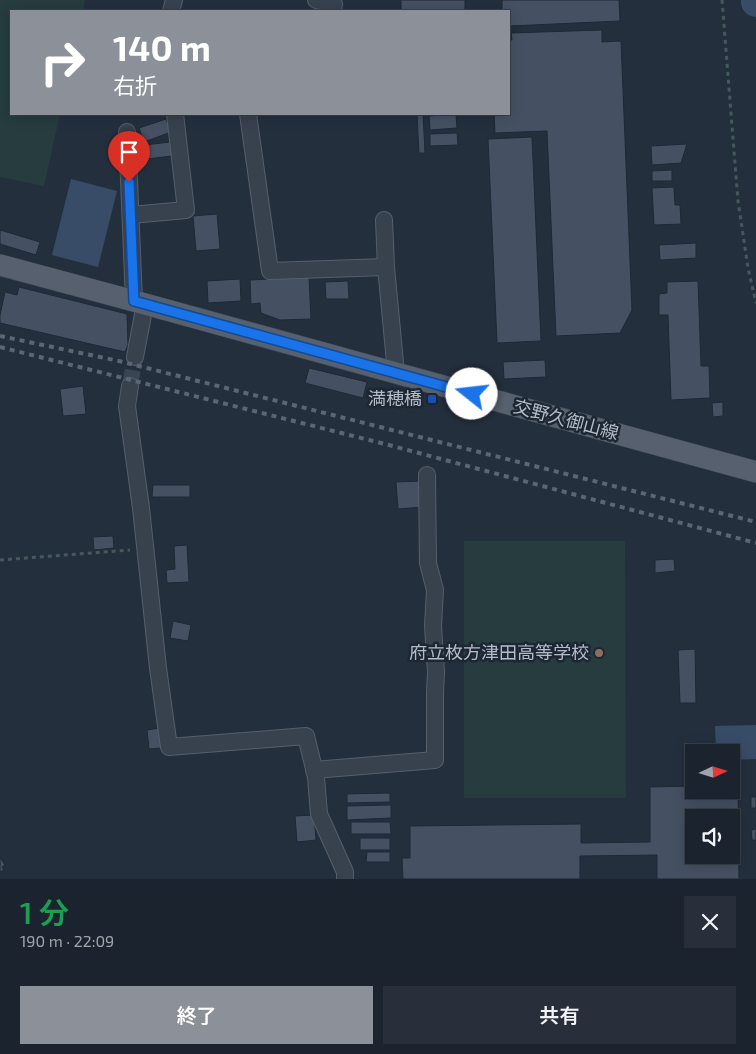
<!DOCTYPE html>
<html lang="ja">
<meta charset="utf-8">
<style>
:root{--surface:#1b232e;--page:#282f3a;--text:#f1f3f6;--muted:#a0a4aa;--line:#39404a;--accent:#8c9099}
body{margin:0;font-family:"Exo 2","Noto Sans JP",sans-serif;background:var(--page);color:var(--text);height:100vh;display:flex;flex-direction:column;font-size:19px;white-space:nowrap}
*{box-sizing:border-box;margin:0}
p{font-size:16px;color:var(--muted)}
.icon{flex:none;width:28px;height:28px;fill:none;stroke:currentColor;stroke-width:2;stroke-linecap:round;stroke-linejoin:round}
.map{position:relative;height:879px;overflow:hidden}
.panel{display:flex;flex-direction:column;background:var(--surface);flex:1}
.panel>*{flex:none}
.banner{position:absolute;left:10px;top:10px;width:500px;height:105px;border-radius:0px;box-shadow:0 2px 12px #0003,0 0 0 1px var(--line);background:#8c9099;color:#fff;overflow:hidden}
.needle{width:32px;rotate:86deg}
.fabs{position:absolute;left:685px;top:744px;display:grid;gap:10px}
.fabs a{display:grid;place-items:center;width:55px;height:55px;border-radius:0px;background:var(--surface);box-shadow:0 2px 12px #0003,0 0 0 1px var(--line);font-size:25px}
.pin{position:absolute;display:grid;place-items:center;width:42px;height:42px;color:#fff;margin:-51px -21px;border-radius:50% 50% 50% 0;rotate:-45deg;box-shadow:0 0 5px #0007}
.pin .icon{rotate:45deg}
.me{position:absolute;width:55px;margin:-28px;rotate:286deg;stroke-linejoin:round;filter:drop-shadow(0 0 4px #0008)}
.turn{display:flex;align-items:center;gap:18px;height:105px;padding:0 20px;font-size:22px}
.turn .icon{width:65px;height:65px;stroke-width:2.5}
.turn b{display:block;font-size:35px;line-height:42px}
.round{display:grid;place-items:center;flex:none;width:52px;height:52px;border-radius:0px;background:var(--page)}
.head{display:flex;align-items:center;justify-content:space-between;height:85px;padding:0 20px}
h1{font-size:30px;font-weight:600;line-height:38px;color:#1e9e55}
.button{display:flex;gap:10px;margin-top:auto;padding:10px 20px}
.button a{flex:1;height:58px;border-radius:0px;background:var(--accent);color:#fff;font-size:20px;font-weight:600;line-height:58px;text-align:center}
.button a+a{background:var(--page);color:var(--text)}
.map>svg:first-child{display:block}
</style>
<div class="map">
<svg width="756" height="879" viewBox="0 0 756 879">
<rect width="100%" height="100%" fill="#242f3e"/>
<g fill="#263c3f">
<path d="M 0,0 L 85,0 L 83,11 L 11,11 L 11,114 L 60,114 L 44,186 L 0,177 Z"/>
<path d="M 464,541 L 625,541 L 626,798 L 464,798 Z"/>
</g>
<g fill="#394c67">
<path d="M 71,179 L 117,191 L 98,267 L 52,255 Z"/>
<path d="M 756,725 L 756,759 L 731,760 L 731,752 L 716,752 L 715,726 Z"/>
</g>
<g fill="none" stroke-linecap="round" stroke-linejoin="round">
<path stroke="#394c67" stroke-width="30" d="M 756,0 L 756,2"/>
</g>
<g fill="#455162" stroke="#1f2835" fill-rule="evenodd">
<rect x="401" y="0" width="64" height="11"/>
<path d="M 502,0 L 619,0 L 620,21 L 509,26 L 509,11 L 502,11 Z"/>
<path d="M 602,30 L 602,42 L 621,41 L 632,310 L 620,333 L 556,336 L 547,131 L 495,133 L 494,114 L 509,114 L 509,40 L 512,40 L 511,33 Z"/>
<path d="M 417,114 L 423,114 L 425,153 L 419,153 Z"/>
<path d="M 456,114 L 457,128 L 430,130 L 429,116 Z"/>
<path d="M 166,119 L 171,132 L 144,142 L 139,128 Z"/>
<path d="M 457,133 L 458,145 L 430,146 L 430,134 Z"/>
<path d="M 532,137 L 541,341 L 497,343 L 488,139 Z"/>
<path d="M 170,142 L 172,156 L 147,159 L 145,145 Z"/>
<path d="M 687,144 L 681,163 L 652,165 L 651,146 Z"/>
<path d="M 672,170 L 672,181 L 652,181 L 652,171 Z"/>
<path d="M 674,187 L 675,205 L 680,205 L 681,224 L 654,225 L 652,188 Z"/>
<path d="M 217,214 L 220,249 L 196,251 L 193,216 Z"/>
<path d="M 0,230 L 40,242 L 36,255 L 0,244 Z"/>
<path d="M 696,243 L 696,258 L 660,260 L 659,245 Z"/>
<path d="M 309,277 L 311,319 L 280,320 L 261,313 L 260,303 L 251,304 L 250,280 Z"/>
<path d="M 240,279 L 241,301 L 208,303 L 207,281 Z"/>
<path d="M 348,281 L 349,299 L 326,299 L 325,282 Z"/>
<path d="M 698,281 L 701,366 L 709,366 L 710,398 L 671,400 L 668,315 L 659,315 L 659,294 L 667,293 L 667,282 Z"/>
<path d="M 19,287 L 127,314 L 128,345 L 125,352 L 0,323 L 0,315 L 5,292 L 17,295 Z"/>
<path d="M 545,360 L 546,377 L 504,379 L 503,362 Z"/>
<path d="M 309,368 L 367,382 L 363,398 L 305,383 Z"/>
<path d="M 83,386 L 86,414 L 63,416 L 60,389 Z"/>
<path d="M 723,402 L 723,416 L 713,417 L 712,403 Z"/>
<path d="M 421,481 L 423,507 L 398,509 L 396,482 Z"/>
<path d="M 153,485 L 190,485 L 190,497 L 152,497 Z"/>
<path d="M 113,536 L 114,548 L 94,550 L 93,537 Z"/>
<path d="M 187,545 L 189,582 L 167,583 L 166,570 L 175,569 L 174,546 Z"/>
<path d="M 674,559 L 675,571 L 655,573 L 655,560 Z"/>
<path d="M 173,621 L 191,625 L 188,641 L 170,638 Z"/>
<path d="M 695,649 L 696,703 L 680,703 L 678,650 Z"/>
<path d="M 159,728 L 161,748 L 149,749 L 147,730 Z"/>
<path d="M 694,786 L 694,790 L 731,790 L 731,786 L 738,786 L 739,879 L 657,879 L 657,855 L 580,856 L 580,879 L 403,879 L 402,858 L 410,858 L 410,826 L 581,824 L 581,843 L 650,842 L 650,787 ZM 694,818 L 731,818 L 731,855 L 694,855 Z"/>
<path d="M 390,793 L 390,802 L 347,803 L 347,794 Z"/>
<rect x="751" y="797" width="5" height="11"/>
<path d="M 391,805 L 391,818 L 347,820 L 347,806 Z"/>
<path d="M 314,815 L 316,840 L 297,842 L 295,816 Z"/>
<path d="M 351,822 L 390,822 L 391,834 L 351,834 Z"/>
<path d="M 756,829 L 756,840 L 752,840 L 751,830 Z"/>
<rect x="360" y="838" width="30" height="12"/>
<path d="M 367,852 L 390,852 L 390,862 L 366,862 Z"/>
<path d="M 0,857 L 5,865 L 2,867 L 4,870 L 0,872 Z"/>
</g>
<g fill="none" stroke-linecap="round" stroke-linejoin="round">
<path stroke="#3a4453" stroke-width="16" stroke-dasharray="16 8" stroke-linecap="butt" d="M 130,386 L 135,357"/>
<g stroke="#565f6c" stroke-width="18">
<g id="minor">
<path d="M 316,0 L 334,4 L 333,11"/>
<path d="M 171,11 L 174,0"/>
<path d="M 248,114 L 270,271 L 386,267"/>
<path d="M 127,132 L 134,301"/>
<path d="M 131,215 L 186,210 L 175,114"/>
<path d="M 384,220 L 386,267 L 396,373"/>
<path d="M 135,357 L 145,304"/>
<path d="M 130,386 L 127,406 L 141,508 L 158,668 L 169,747 L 306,736 L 316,777 L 319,814 L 345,872 L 345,879"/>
<path d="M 314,770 L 435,760 L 435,692 L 436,672 L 433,626 L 435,590 L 428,563 L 427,475"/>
</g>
</g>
<g stroke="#414a57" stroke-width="22">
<path id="major" d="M 0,265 L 145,304 L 756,472"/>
</g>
<g stroke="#44595c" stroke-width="3" stroke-dasharray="4 4" stroke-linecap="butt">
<path d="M 722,0 L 738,201 L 748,268 L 756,303"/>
<path d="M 0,560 L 130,550"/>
</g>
<use href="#minor" stroke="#38414e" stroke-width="16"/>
<use href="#major" stroke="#56606e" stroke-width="21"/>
<g stroke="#5a6575" stroke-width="4" stroke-dasharray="5 5" stroke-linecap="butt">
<path d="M 0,336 L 119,361 L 756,522"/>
<path d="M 0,347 L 385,444 L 756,543"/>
</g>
</g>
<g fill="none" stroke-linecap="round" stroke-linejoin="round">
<g stroke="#114b97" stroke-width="12">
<path id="route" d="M 129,182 L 134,301 L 472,394"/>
</g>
<use href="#route" stroke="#1a73e8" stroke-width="9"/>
</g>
<rect fill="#1a4fb4" stroke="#1d2633" stroke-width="2" x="427" y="394" width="10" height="10" rx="2.5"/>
<circle fill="#8d6e63" stroke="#1d2633" stroke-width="2" cx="599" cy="653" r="5"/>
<g text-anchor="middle" stroke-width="5" stroke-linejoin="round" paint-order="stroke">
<g font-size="18" fill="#b4bcc9" stroke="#1d2633" text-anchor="end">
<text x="422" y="405">満穂橋</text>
<text x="589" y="659">府立枚方津田高等学校</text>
</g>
<g font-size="18" fill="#b4bcc9" stroke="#1d2633">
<text transform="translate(566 420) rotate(15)" y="6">交野久御山線</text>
</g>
</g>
</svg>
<div class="fabs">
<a><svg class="needle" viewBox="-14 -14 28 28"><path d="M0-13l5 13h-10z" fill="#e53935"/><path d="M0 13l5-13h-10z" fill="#a0a4aa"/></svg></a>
<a><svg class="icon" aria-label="sound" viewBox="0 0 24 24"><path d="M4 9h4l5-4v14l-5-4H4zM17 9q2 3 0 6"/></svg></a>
</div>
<div class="pin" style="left:129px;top:182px;background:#d93025"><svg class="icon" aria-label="arrive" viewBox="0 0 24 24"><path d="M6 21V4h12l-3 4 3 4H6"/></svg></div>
<svg class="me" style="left:472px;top:394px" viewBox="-20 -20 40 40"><circle r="19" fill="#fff"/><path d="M0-13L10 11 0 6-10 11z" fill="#1a73e8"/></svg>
<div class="banner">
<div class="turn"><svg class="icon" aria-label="right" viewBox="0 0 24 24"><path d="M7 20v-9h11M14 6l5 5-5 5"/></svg><div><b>140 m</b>右折</div></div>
</div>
</div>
<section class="panel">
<div class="head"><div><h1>1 分</h1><p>190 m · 22:09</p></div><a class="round"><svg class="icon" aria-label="close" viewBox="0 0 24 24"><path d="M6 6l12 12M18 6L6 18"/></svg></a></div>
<div class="button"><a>終了</a><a>共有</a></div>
</section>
